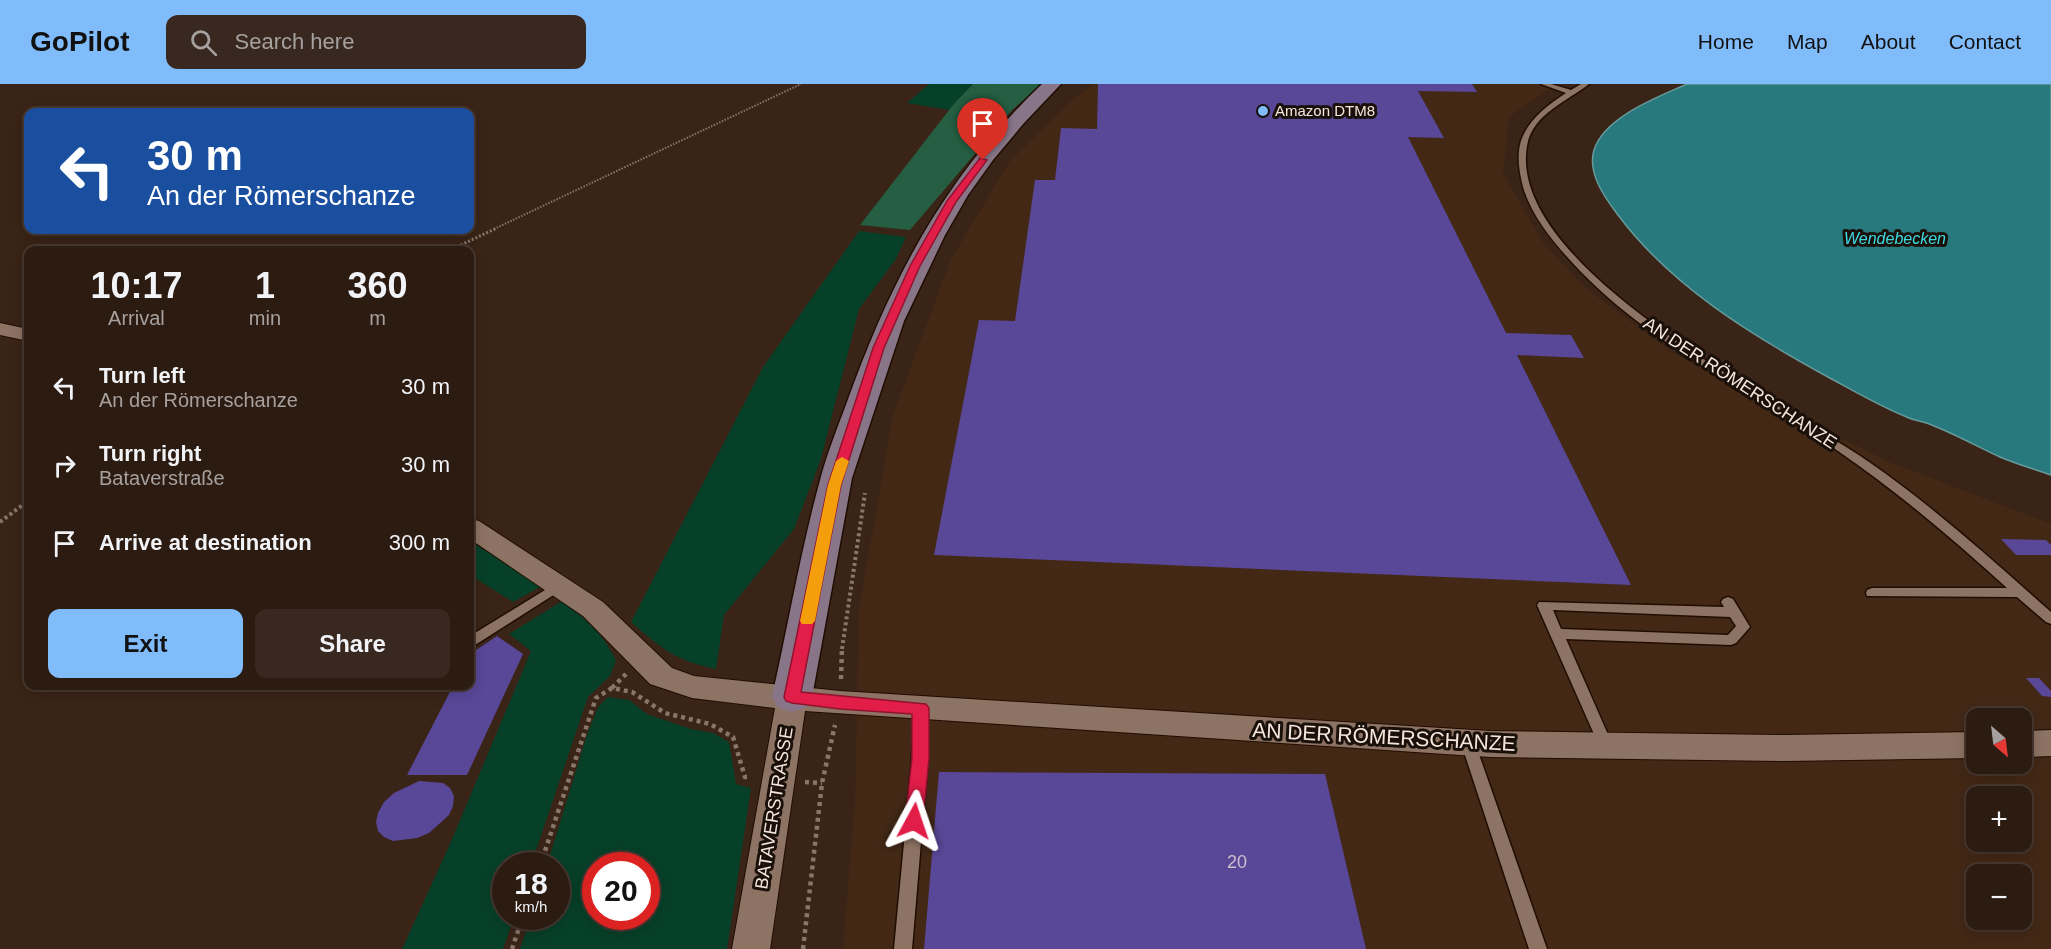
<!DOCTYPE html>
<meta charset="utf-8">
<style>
:root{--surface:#2c1b11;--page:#38281f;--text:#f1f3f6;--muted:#a6a19f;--line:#483931;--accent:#81bcfa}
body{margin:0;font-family:Arial,sans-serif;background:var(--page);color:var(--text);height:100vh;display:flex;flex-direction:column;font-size:22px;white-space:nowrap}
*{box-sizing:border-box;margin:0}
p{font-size:20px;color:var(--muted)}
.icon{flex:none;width:33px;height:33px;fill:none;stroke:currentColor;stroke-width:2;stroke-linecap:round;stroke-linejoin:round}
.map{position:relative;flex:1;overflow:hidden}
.drawer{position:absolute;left:24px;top:162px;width:450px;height:444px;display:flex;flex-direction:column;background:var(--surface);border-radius:12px;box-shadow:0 3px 15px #0003,0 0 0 2px var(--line)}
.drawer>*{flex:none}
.banner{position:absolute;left:24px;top:24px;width:450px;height:126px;border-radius:12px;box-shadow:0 3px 15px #0003,0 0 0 2px var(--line);background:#1a4fa0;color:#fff;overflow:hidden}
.needle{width:39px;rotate:152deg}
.fabs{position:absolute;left:1966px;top:624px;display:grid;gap:12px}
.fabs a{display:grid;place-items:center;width:66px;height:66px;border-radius:12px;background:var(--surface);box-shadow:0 3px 15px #0003,0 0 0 2px var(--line);font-size:30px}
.speed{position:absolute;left:492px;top:768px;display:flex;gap:12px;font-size:30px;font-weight:700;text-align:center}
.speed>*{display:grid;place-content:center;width:78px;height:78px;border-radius:50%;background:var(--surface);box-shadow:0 3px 15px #0003,0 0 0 2px var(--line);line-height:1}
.speed small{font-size:15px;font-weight:400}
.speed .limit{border:9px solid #d22;background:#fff;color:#111}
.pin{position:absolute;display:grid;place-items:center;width:51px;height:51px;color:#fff;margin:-62px -26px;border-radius:50% 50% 50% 0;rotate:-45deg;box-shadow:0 0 6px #0007}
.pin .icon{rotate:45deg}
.me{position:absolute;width:66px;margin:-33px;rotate:5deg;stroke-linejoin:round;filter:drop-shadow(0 0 4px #0008)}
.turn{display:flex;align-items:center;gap:21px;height:126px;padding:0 24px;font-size:27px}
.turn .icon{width:78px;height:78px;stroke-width:2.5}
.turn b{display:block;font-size:42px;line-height:51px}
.eta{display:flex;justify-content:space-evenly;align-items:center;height:102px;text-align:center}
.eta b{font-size:36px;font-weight:700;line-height:42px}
.primary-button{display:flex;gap:12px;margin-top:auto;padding:12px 24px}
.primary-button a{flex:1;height:69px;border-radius:12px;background:var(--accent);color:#111;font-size:24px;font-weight:700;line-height:69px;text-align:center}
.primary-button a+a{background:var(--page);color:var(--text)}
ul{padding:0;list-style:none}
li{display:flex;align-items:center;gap:18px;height:78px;padding:0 24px}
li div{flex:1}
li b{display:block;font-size:22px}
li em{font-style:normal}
header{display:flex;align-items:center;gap:36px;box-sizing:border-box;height:84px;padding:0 30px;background:var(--accent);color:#111}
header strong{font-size:28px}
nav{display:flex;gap:33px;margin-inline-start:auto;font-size:21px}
.search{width:420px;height:54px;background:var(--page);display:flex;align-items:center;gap:15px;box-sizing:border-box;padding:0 21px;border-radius:12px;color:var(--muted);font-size:22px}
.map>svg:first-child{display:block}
</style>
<header>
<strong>GoPilot</strong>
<div class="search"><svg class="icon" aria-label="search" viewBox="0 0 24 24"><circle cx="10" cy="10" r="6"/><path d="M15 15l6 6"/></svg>Search here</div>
<nav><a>Home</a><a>Map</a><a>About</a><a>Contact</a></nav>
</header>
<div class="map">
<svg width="2051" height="865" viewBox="0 0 2051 865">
<rect width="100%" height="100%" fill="#3a2417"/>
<path fill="#432816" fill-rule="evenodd" d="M 1093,0 L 1562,0 L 1548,6 L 1509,33 L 1503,89 L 1542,157 L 1583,202 L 1673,269 L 1887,377 L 2051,440 L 2051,865 L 843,865 L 855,720 L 859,526 L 893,331 L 951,175 L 1009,78 L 1070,18 ZM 1977,634 L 2022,634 L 2022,680 L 1977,680 ZM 1977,712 L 2022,712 L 2022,758 L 1977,758 ZM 1977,790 L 2022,790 L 2022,836 L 1977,836 Z"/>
<g fill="#074028" fill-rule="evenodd">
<path d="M 929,0 L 973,0 L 949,26 L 907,19 Z"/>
<path d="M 859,147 L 906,153 L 896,175 L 859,225 L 821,375 L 794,445 L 724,531 L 716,585 C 674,576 662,565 631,538 L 763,283 Z"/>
<path d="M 470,457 L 539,500 L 542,502 L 513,518 L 470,491 Z"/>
<path d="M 562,517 C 586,535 604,550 616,577 L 610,592 L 588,613 L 531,781 L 506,782 L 506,832 L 514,833 L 503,865 L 402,865 L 450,760 L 531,567 L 509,550 Z"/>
<path d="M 608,613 L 629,616 L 647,630 L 691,645 L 713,649 L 729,658 L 736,700 L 751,704 L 727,865 L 520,865 L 531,833 L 556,832 L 556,782 L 547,781 L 587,651 L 598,623 ZM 596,782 L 646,782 L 646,832 L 596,832 Z"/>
</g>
<path fill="#255e42" d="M 973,0 L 1042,0 L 1013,25 L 910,146 L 860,141 L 953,21 Z"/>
<path fill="#28797d" stroke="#669a9a" stroke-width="1.5" d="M 1687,0 L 2051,0 L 2051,391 C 2034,385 2016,380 2000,373 C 1978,363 1957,351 1934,342 C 1926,338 1917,337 1909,334 C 1881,323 1854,307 1828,293 C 1751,251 1671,202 1618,131 C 1605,114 1587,89 1594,66 C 1604,33 1658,13 1687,0 Z"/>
<g fill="#594798">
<path d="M 1098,0 L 1472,0 L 1477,8 L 1418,7 L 1444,54 L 1408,53 L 1506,249 L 1571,251 L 1584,274 L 1517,271 L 1631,501 L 934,471 L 979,236 L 1015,237 L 1035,96 L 1055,96 L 1061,44 L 1097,45 Z"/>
<path d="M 2001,455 L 2046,456 L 2051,461 L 2051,471 L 2016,471 Z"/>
<path d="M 497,552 L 523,570 L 467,691 L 407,691 L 453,602 L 470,602 L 470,570 Z"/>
<path d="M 2026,594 L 2039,594 L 2051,607 L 2051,613 L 2042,612 Z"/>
<path d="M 939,688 L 1325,690 L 1366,865 L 924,865 Z"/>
<path d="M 419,697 L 443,699 L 450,704 L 454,712 L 453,722 L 449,731 L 429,749 L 417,754 L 393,757 L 384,753 L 378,747 L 376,738 L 378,729 L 384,718 L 394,709 Z"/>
</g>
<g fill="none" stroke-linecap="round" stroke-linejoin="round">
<g stroke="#200d02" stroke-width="3">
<g id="lane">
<path d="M 1541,0 L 1551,0 L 1571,6 L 1581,0 L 1589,0 C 1568,17 1532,30 1527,62 C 1506,184 1785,320 1869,378 C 1934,423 1992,476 2051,528 L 2051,540 L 2046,538 L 2017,513 L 1867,512 L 1866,509 L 1867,506 L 1872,504 L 2007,504 C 1953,455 1898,408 1838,367 C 1747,304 1644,259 1569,175 C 1550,154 1531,130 1523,103 C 1519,87 1516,69 1522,54 C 1530,34 1549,20 1566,9 Z"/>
<path d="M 558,498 L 563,499 L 564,502 L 563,505 L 475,561 L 470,563 L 470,552 Z"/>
<path d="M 1728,513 L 1733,515 L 1750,543 L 1736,559 L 1731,561 L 1566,555 L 1613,662 L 1611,666 L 1606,668 L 1601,666 L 1537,521 L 1539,518 L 1724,523 L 1721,518 L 1723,515 ZM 1553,526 L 1730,533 L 1736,542 L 1728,551 L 1561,545 Z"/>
<path d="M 921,618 L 926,620 L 928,624 L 928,674 L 912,865 L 894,865 L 912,674 L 914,624 L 916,620 Z"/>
<path d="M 1468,653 L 1473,655 L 1475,659 L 1547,865 L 1529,865 L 1461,659 L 1463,655 Z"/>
</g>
</g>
<g stroke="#200d02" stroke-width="2">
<g id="street">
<path d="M 0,239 L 28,245 L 28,257 L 0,251 Z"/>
<path d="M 470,435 L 479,437 L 603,518 L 672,584 L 694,592 L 840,607 L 1490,647 L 1786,651 L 1977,648 L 1977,674 L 1786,677 L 1490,673 L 805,627 L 770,865 L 732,865 L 775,624 L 692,614 L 650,600 L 583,532 L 470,455 Z"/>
<path d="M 2051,646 L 2051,672 L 2022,673 L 2022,647 Z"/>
</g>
</g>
<g stroke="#200d02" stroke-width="3">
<path id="secondary" d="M 1042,0 L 1061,0 L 1024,39 L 993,76 L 968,111 L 945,151 L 904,237 L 852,394 L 812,613 L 806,624 L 792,628 L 778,624 L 772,613 C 788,542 800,470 819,400 C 826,372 837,345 847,318 C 892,193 945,93 1042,0 Z"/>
</g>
<path stroke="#89766b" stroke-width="2" stroke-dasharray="1.5 1.5" stroke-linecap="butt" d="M 494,145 L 801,0"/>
<path stroke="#89766b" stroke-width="3" stroke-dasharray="2 2" stroke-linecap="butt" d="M 450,166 L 497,144"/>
<g stroke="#89766b" stroke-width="4" stroke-dasharray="3 3" stroke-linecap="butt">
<path d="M 0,438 L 28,417"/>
<path d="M 842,565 L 865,409"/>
</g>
<g stroke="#89766b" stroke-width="4.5" stroke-dasharray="4 4" stroke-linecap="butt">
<path d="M 841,595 L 842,563"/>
<path d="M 612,604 L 626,590"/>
<path d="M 805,698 L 822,699"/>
<path d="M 540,782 L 596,614 L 612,604 L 632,608 L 665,629 L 710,640 L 733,653 L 745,693 L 750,693"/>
<path d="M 512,865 L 523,832"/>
<path d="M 803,865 L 822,699 L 835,641"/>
</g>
<use href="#lane" fill="#8d7363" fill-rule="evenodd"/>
<use href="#street" fill="#8d7363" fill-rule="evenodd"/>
<use href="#secondary" fill="#887688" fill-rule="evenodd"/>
</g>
<path fill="#e11d48" stroke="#92132f" stroke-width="1.5" d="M 980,74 L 987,76 L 956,118 L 920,182 L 884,264 L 841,401 L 801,608 L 926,620 L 929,624 L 929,674 L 923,737 L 921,743 L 914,745 L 908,743 L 905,737 L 912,674 L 912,630 L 840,625 L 792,619 L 786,617 L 784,613 L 828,401 L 873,264 L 910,182 L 947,117 Z"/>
<path fill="#f59e0b" d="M 842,373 L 849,377 L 841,401 L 815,537 L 812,540 L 802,540 L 800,537 L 828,401 L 836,377 Z"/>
<circle fill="#81bcfa" stroke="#1a100a" stroke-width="2" cx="1263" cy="27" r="6"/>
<g text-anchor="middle" stroke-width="6" stroke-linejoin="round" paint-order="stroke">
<g font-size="15" fill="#f5e6dd" stroke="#1a100a" text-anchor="start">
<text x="1275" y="32">Amazon DTM8</text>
</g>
<g font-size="16" font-style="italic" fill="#3ddae2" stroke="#1a100a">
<text x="1895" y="160">Wendebecken</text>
</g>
<g font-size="18" fill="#f5e6dd" stroke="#1a100a">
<text transform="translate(1740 299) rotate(33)" y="6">AN DER RÖMERSCHANZE</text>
<text transform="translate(774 724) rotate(-81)" y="6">BATAVERSTRASSE</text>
</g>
<g font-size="18" fill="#cebecc">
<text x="1237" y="784">20</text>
</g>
<g font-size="21" fill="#f5e6dd" stroke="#1a100a">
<text transform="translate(1384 653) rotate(3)" y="7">AN DER RÖMERSCHANZE</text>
</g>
</g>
</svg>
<div class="fabs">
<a><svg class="needle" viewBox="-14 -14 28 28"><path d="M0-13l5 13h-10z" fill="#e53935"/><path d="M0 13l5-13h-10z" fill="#a6a19f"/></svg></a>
<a>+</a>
<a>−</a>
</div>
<div class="speed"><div>18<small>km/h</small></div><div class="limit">20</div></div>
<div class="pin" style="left:983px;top:76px;background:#d93025"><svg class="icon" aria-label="arrive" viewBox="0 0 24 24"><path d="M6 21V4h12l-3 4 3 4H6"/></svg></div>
<svg class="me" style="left:914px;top:737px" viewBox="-20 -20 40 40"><path d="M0-17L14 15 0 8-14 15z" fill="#e11d48" stroke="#fff" stroke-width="4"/></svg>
<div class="banner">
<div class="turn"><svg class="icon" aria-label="left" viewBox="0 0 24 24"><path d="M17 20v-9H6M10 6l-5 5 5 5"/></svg><div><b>30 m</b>An der Römerschanze</div></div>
</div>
<section class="drawer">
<div class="eta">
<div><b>10:17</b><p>Arrival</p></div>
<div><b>1</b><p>min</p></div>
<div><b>360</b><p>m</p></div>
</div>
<ul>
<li><svg class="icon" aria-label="left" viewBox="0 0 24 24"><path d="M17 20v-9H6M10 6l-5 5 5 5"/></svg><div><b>Turn left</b><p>An der Römerschanze</p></div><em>30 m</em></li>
<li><svg class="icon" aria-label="right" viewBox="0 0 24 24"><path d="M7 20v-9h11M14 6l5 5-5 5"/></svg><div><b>Turn right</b><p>Bataverstraße</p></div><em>30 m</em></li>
<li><svg class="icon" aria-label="arrive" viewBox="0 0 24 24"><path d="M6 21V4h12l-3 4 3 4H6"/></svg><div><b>Arrive at destination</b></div><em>300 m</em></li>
</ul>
<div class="primary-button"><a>Exit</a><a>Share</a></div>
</section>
</div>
